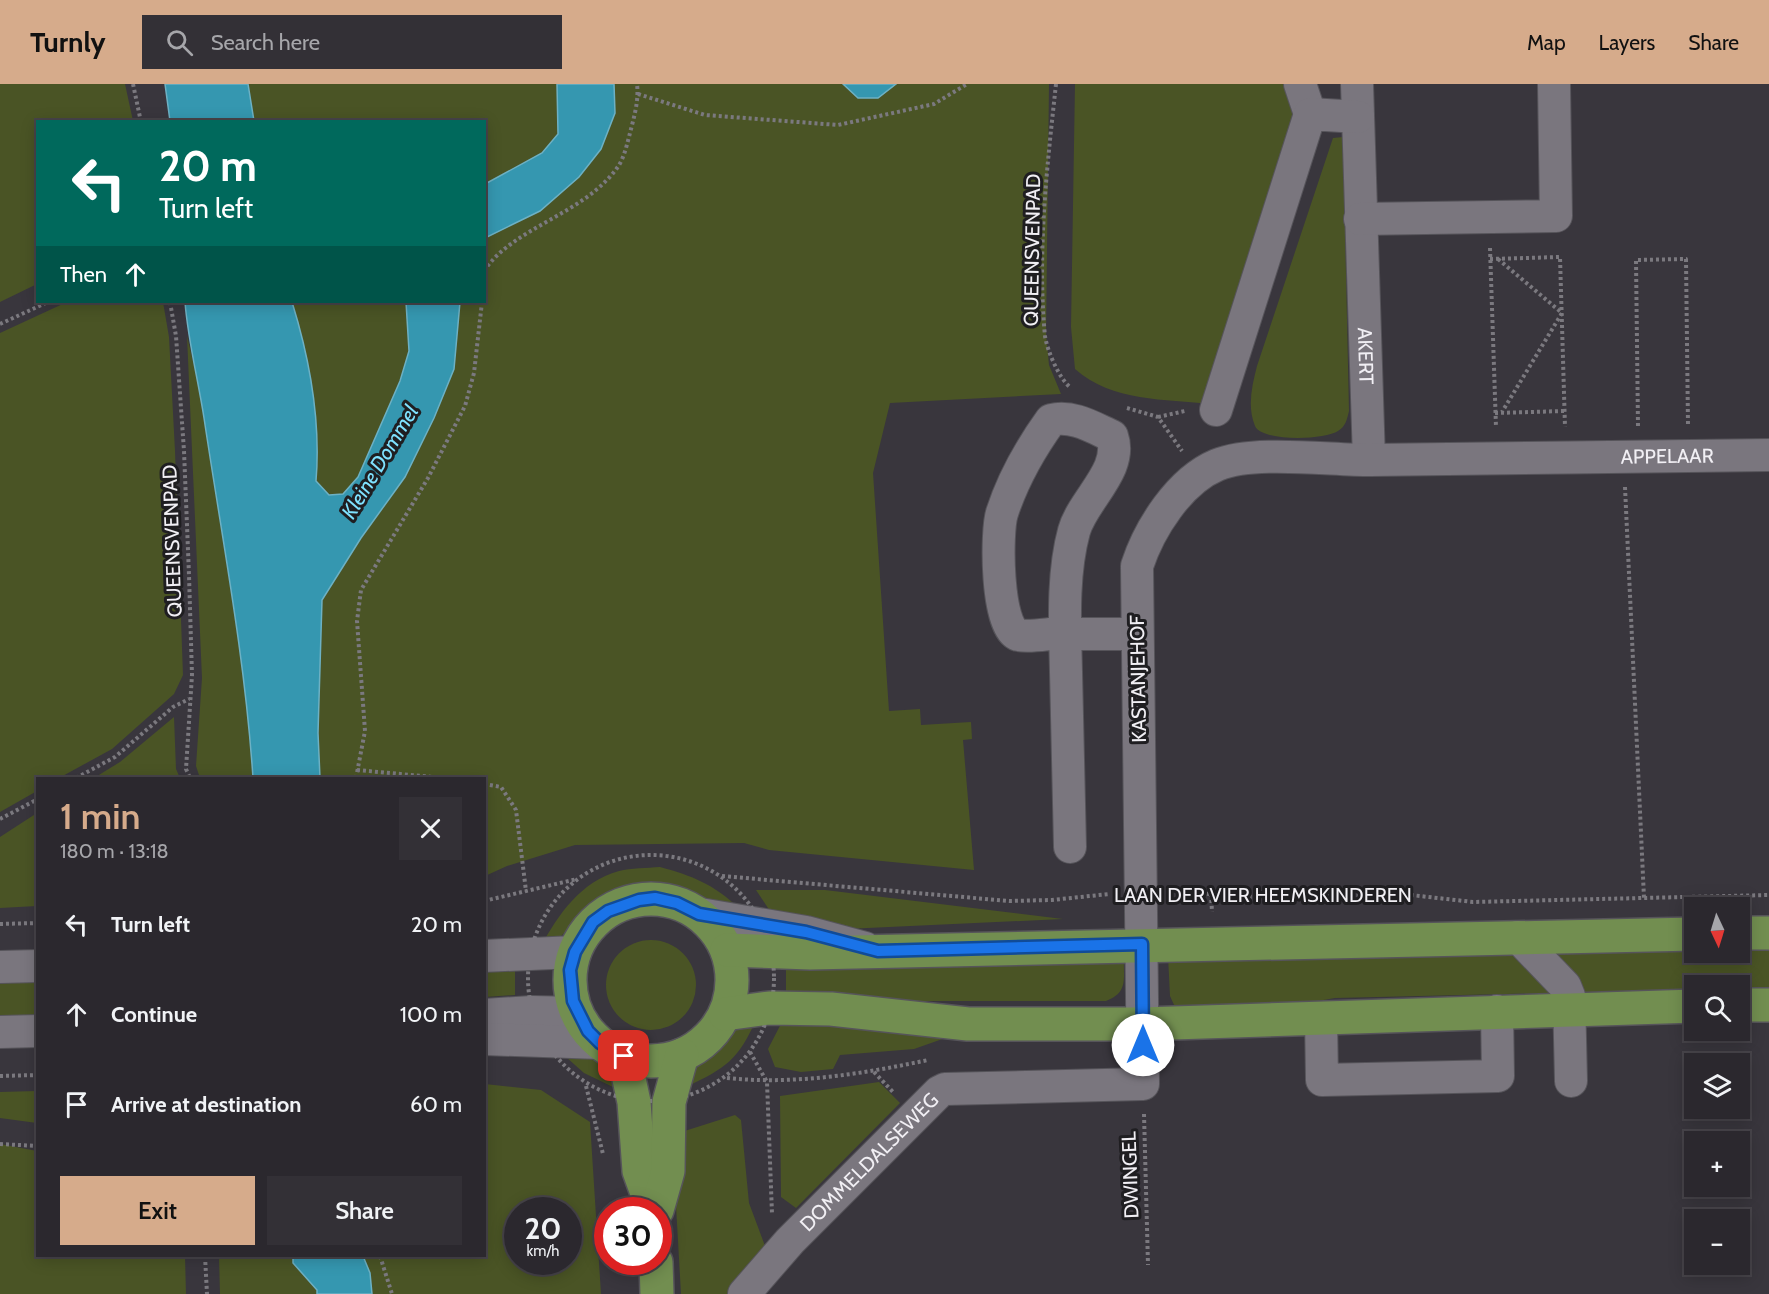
<!DOCTYPE html>
<meta charset="utf-8">
<style>
:root{--surface:#2b282e;--page:#333036;--text:#f1f3f6;--muted:#a6a6aa;--line:#47444a;--accent:#d6ab8b}
body{margin:0;font-family:Cabin,sans-serif;background:var(--page);color:var(--text);height:100vh;display:flex;flex-direction:column;font-size:22px;white-space:nowrap}
*{box-sizing:border-box;margin:0}
p{font-size:20px;color:var(--muted)}
.icon{flex:none;width:33px;height:33px;fill:none;stroke:currentColor;stroke-width:2;stroke-linecap:round;stroke-linejoin:round}
.map{position:relative;flex:1;overflow:hidden}
.panel{position:absolute;left:36px;top:693px;width:450px;height:480px;display:flex;flex-direction:column;background:var(--surface);border-radius:0px;box-shadow:0 3px 15px #0003,0 0 0 2px var(--line)}
.panel>*{flex:none}
.banner{position:absolute;left:36px;top:36px;width:450px;height:183px;border-radius:0px;box-shadow:0 3px 15px #0003,0 0 0 2px var(--line);background:#00695c;color:#fff;overflow:hidden}
.needle{width:39px;rotate:176deg}
.tools{position:absolute;left:1684px;top:813px;display:grid;gap:12px}
.tools a{display:grid;place-items:center;width:66px;height:66px;border-radius:0px;background:var(--surface);box-shadow:0 3px 15px #0003,0 0 0 2px var(--line);font-size:30px}
.speed{position:absolute;left:504px;top:1113px;display:flex;gap:12px;font-size:30px;font-weight:700;text-align:center}
.speed>*{display:grid;place-content:center;width:78px;height:78px;border-radius:50%;background:var(--surface);box-shadow:0 3px 15px #0003,0 0 0 2px var(--line);line-height:1}
.speed small{font-size:15px;font-weight:400}
.speed .limit{border:9px solid #d22;background:#fff;color:#111}
.pin{position:absolute;display:grid;place-items:center;width:51px;height:51px;color:#fff;margin:-26px;border-radius:12px;box-shadow:0 3px 9px #0006}
.me{position:absolute;width:66px;margin:-33px;rotate:0deg;stroke-linejoin:round;filter:drop-shadow(0 0 4px #0008)}
.turn{display:flex;align-items:center;gap:21px;height:126px;padding:0 24px;font-size:27px}
.turn .icon{width:78px;height:78px;stroke-width:2.5}
.turn b{display:block;font-size:42px;line-height:51px}
.then{display:flex;align-items:center;height:57px;padding:0 24px;background:#0003;gap:12px;font-size:22px}
.round{display:grid;place-items:center;flex:none;width:63px;height:63px;border-radius:0px;background:var(--page)}
.headline{display:flex;align-items:center;justify-content:space-between;height:102px;padding:0 24px}
h1{font-size:36px;font-weight:600;line-height:45px;color:var(--accent)}
.cta{display:flex;gap:12px;margin-top:auto;padding:12px 24px}
.cta a{flex:1;height:69px;border-radius:0px;background:var(--accent);color:#111;font-size:24px;font-weight:600;line-height:69px;text-align:center}
.cta a+a{background:var(--page);color:var(--text)}
ul{padding:0;list-style:none}
li{display:flex;align-items:center;gap:18px;height:90px;padding:0 24px}
li div{flex:1}
li b{display:block;font-size:22px}
li em{font-style:normal}
header{display:flex;align-items:center;gap:36px;box-sizing:border-box;height:84px;padding:0 30px;background:var(--accent);color:#111}
header strong{font-size:28px}
nav{display:flex;gap:33px;margin-inline-start:auto;font-size:21px}
.search{width:420px;height:54px;background:var(--page);display:flex;align-items:center;gap:15px;box-sizing:border-box;padding:0 21px;border-radius:0px;color:var(--muted);font-size:22px}
.map>svg:first-child{display:block}
</style>
<header>
<strong>Turnly</strong>
<div class="search"><svg class="icon" aria-label="search" viewBox="0 0 24 24"><circle cx="10" cy="10" r="6"/><path d="M15 15l6 6"/></svg>Search here</div>
<nav><a>Map</a><a>Layers</a><a>Share</a></nav>
</header>
<div class="map">
<svg width="1769" height="1210" viewBox="0 0 1769 1210">
<rect width="100%" height="100%" fill="#39363d"/>
<g fill="#4a5425" fill-rule="evenodd">
<path d="M 0,0 L 125,0 L 133,37 L 38,38 L 37,200 L 0,218 Z"/>
<path d="M 248,0 L 557,0 L 558,50 L 542,69 L 485,100 L 484,38 L 254,37 Z"/>
<path d="M 614,0 L 1049,0 L 1046,250 L 1049,281 L 1061,310 L 890,319 L 873,389 L 889,627 L 920,625 L 921,641 L 971,638 L 972,655 L 963,656 L 974,786 L 769,766 L 744,759 L 575,761 L 507,782 L 485,792 L 484,694 L 320,694 L 318,649 L 322,516 L 361,454 L 405,393 L 434,334 L 454,285 L 460,218 L 484,218 L 485,154 L 615,29 Z"/>
<path d="M 1075,0 L 1289,0 L 1300,11 L 1212,320 C 1165,315 1112,318 1075,285 L 1071,243 Z"/>
<path d="M 1343,53 L 1349,327 C 1347,335 1346,342 1338,347 C 1325,356 1262,358 1255,342 C 1247,322 1252,302 1257,282 L 1333,54 Z"/>
<path d="M 67,218 L 163,218 L 169,253 L 175,367 L 183,591 L 174,610 L 112,665 L 59,694 L 38,694 L 37,707 L 0,728 L 0,249 Z"/>
<path d="M 292,218 L 406,218 L 409,267 L 400,297 L 358,393 L 343,410 L 329,411 L 316,397 C 321,336 310,276 292,218 Z"/>
<path d="M 187,252 L 200,307 L 248,619 L 253,694 L 200,694 L 196,682 L 202,594 Z"/>
<path d="M 174,633 L 176,685 L 180,694 L 94,694 L 120,678 Z"/>
<path d="M 37,729 L 37,822 L 0,824 L 0,753 Z"/>
<path d="M 660,783 C 693,792 713,800 739,824 L 703,821 L 684,811 L 660,805 L 630,806 L 592,822 L 559,854 L 541,862 C 559,830 580,798 619,787 C 631,784 647,784 660,783 Z"/>
<path d="M 756,806 L 825,806 L 1063,835 L 846,845 L 776,836 Z"/>
<circle cx="651" cy="901" r="45"/>
<path d="M 1769,857 L 1769,904 L 1695,902 L 1695,906 L 1586,908 L 1581,907 L 1546,863 L 1695,859 L 1695,868 L 1740,868 L 1740,858 Z"/>
<path d="M 1511,865 L 1551,909 L 1335,914 L 1255,928 L 1175,923 L 1170,912 L 1168,872 Z"/>
<path d="M 1124,873 C 1123,895 1129,908 1106,917 L 786,917 L 786,880 Z"/>
<path d="M 485,882 L 515,882 L 515,911 L 485,913 Z"/>
<path d="M 37,891 L 37,937 L 0,939 L 0,892 Z"/>
<path d="M 784,934 L 951,952 L 914,965 L 840,971 L 833,985 L 801,988 L 775,983 L 768,965 Z"/>
<path d="M 756,936 C 738,976 726,984 686,1003 L 691,985 L 715,964 L 730,946 Z"/>
<path d="M 557,965 C 590,972 600,972 615,1004 L 584,989 Z"/>
<path d="M 879,998 L 900,1019 L 796,1124 L 781,1113 L 780,1012 Z"/>
<path d="M 485,1000 L 541,1006 L 590,1038 L 601,1210 L 372,1210 L 370,1190 L 363,1172 L 484,1172 ZM 518,1126 L 568,1126 L 568,1178 L 518,1178 Z"/>
<path d="M 37,1007 L 37,1039 L 0,1034 L 0,1008 Z"/>
<path d="M 735,1031 L 741,1036 L 749,1119 L 765,1162 L 728,1210 L 681,1210 L 672,1051 Z"/>
<path d="M 0,1060 L 37,1067 L 38,1172 L 185,1172 L 186,1210 L 0,1210 Z"/>
<path d="M 219,1172 L 293,1172 L 293,1179 L 317,1206 L 317,1210 L 220,1210 Z"/>
</g>
<g fill="#3597b0" stroke="#6db1c4" stroke-width="1.5">
<path d="M 165,0 L 248,0 L 254,37 L 170,37 Z"/>
<path d="M 557,0 L 614,0 L 615,29 L 601,65 L 579,93 L 540,127 L 485,154 L 485,100 L 542,69 L 558,50 Z"/>
<path d="M 843,0 L 896,0 L 878,14 L 858,14 Z"/>
<path d="M 185,218 L 292,218 C 310,276 321,336 316,397 L 329,411 L 343,410 L 358,393 L 400,297 L 409,267 L 406,218 L 460,218 L 454,285 L 434,334 L 405,393 L 361,454 L 322,516 L 318,649 L 320,694 L 253,694 C 245,573 222,454 204,334 C 198,295 188,257 185,218 Z"/>
<path d="M 293,1172 L 363,1172 L 370,1189 L 372,1210 L 317,1210 L 317,1206 L 293,1179 Z"/>
</g>
<g fill="none" stroke-linecap="round" stroke-linejoin="round">
<g stroke="#56545a" stroke-width="34">
<g id="minor">
<path d="M 1300,0 L 1310,30"/>
<path id="s1" d="M 1357,0 L 1369,376"/>
<path d="M 1360,135 L 1556,132 L 1554,0"/>
<path d="M 1216,326 L 1310,30 L 1358,33"/>
<path d="M 1070,763 C 1069,704 1067,646 1066,588 C 1065,542 1062,491 1074,447 C 1083,415 1124,386 1112,352 C 1092,343 1073,331 1051,336 C 1030,365 1013,395 1002,429 C 996,447 996,544 1018,551 C 1027,553 1041,551 1050,550 C 1079,550 1108,550 1137,550"/>
<path d="M 700,830 L 806,848 L 865,864"/>
<path d="M 1518,853 L 1565,902 L 1569,912 L 1571,997"/>
<path d="M 484,872 L 575,868"/>
<path d="M 0,883 L 38,882"/>
<path d="M 484,931 L 532,928 L 577,929"/>
<path d="M 1321,934 L 1322,996 L 1498,992 L 1497,927"/>
<path d="M 0,948 L 38,947"/>
<path d="M 484,955 L 600,959"/>
<path id="s2" d="M 744,1210 L 790,1157 L 939,1008 L 945,1005 L 1143,1000 L 1137,482 C 1149,445 1179,397 1217,381 C 1254,366 1327,376 1370,376 C 1503,375 1636,372 1769,371"/>
</g>
</g>
<g stroke="#56545a" stroke-width="36">
<g id="major">
<circle cx="651" cy="896" r="81"/>
<path d="M 1740,849 L 1769,849"/>
<path d="M 727,866 L 810,869 L 1695,850"/>
<path d="M 1740,921 L 1769,921"/>
<path d="M 725,930 L 769,924 L 831,925 L 968,940 L 1143,940 L 1695,922"/>
<path d="M 624,972 L 634,1018 L 639,1087 L 653,1126"/>
<path d="M 657,1126 L 668,1087 L 669,1018 L 682,971"/>
<path d="M 656,1178 L 657,1210"/>
</g>
</g>
<g stroke="#7b797f" stroke-width="4" stroke-dasharray="3 3" stroke-linecap="butt">
<path d="M 133,0 L 141,38"/>
<path d="M 1056,0 C 1047,83 1037,169 1045,252 C 1047,266 1059,295 1071,304"/>
<path d="M 638,10 L 705,31 L 838,41 L 934,20 L 967,0"/>
<path d="M 1490,164 L 1496,343"/>
<path d="M 1490,175 L 1560,173 L 1565,343"/>
<path d="M 1498,175 L 1562,229 L 1502,328"/>
<path d="M 484,187 C 513,143 583,131 617,84 C 624,75 627,60 630,49 C 634,33 639,17 637,0"/>
<path d="M 170,218 L 176,252 L 184,367 L 189,491 L 192,591 L 186,685 L 190,694"/>
<path d="M 0,240 L 48,218"/>
<path d="M 1127,324 L 1158,333 L 1182,367"/>
<path d="M 1495,329 L 1565,327"/>
<path d="M 1158,333 L 1185,327"/>
<path d="M 1638,342 L 1636,176 L 1686,175 L 1688,341"/>
<path d="M 1625,403 L 1644,814"/>
<path d="M 357,686 L 444,694"/>
<path d="M 76,694 L 115,673 L 173,623 L 189,615"/>
<path d="M 356,694 L 365,647 L 357,537 L 361,506 L 428,394 L 465,322 L 474,289 L 482,218"/>
<path d="M 484,700 L 501,703 L 516,726 L 526,807"/>
<path d="M 0,735 L 38,715"/>
<circle cx="651" cy="894" r="123"/>
<path d="M 722,792 L 1009,817 L 1052,816 L 1109,810"/>
<path d="M 1171,806 L 1238,813 L 1411,811 L 1473,818 L 1769,811"/>
<path d="M 1211,810 L 1212,828"/>
<path d="M 484,817 L 577,795"/>
<path d="M 0,840 L 38,839"/>
<path d="M 1699,956 L 1740,956"/>
<path d="M 750,968 L 767,998 L 772,1130"/>
<path d="M 874,988 L 894,1009"/>
<path d="M 0,992 L 38,991"/>
<path d="M 727,994 C 794,1001 862,990 928,976"/>
<path d="M 586,1002 L 603,1070"/>
<path d="M 1144,1030 L 1148,1181"/>
<path d="M 0,1060 L 38,1062"/>
<path d="M 205,1172 L 207,1210"/>
<path d="M 380,1172 L 392,1210"/>
</g>
<use href="#minor" stroke="#7a767e" stroke-width="32"/>
<use href="#major" stroke="#728e50" stroke-width="33"/>
</g>
<g fill="none" stroke-linecap="round" stroke-linejoin="round">
<g stroke="#114b97" stroke-width="15">
<path id="route" d="M 624,972 L 600,959 L 588,947 L 573,917 L 570,886 L 575,868 L 593,838 L 608,827 L 639,816 L 655,814 L 677,819 L 699,830 L 806,848 L 878,867 L 1142,860 L 1143,961"/>
</g>
<use href="#route" stroke="#1a73e8" stroke-width="10"/>
</g>
<g text-anchor="middle" stroke-width="6" stroke-linejoin="round" paint-order="stroke">
<g font-size="20" fill="#f1eff4" stroke="#1f1e21">
<text transform="translate(1032 166) rotate(-89)" y="7">QUEENSVENPAD</text>
<text dy="7" stroke="none"><textPath href="#s1" startOffset="272">AKERT</textPath></text>
<text dy="7" stroke="none"><textPath href="#s2" startOffset="1587">APPELAAR</textPath></text>
<text transform="translate(172 457) rotate(-92)" y="7">QUEENSVENPAD</text>
<text transform="translate(1138 595) rotate(-91)" y="7">KASTANJEHOF</text>
<text x="1263" y="818">LAAN DER VIER HEEMSKINDEREN</text>
<text dy="7" stroke="none"><textPath href="#s2" startOffset="182">DOMMELDALSEWEG</textPath></text>
<text transform="translate(1130 1091) rotate(-92)" y="7">DWINGEL</text>
</g>
<g font-size="21" font-style="italic" fill="#7fe2ff" stroke="#1f1e21">
<text transform="translate(380 378) rotate(-59)" y="7">Kleine Dommel</text>
</g>
</g>
</svg>
<div class="tools">
<a><svg class="needle" viewBox="-14 -14 28 28"><path d="M0-13l5 13h-10z" fill="#e53935"/><path d="M0 13l5-13h-10z" fill="#a6a6aa"/></svg></a>
<a><svg class="icon" aria-label="search" viewBox="0 0 24 24"><circle cx="10" cy="10" r="6"/><path d="M15 15l6 6"/></svg></a>
<a><svg class="icon" aria-label="layers" viewBox="0 0 24 24"><path d="M12 4l9 5-9 5-9-5zM3 14l9 5 9-5"/></svg></a>
<a>+</a>
<a>−</a>
</div>
<div class="speed"><div>20<small>km/h</small></div><div class="limit">30</div></div>
<div class="pin" style="left:624px;top:972px;background:#d93025"><svg class="icon" aria-label="arrive" viewBox="0 0 24 24"><path d="M6 21V4h12l-3 4 3 4H6"/></svg></div>
<svg class="me" style="left:1143px;top:961px" viewBox="-20 -20 40 40"><circle r="19" fill="#fff"/><path d="M0-13L10 11 0 6-10 11z" fill="#1a73e8"/></svg>
<div class="banner">
<div class="turn"><svg class="icon" aria-label="left" viewBox="0 0 24 24"><path d="M17 20v-9H6M10 6l-5 5 5 5"/></svg><div><b>20 m</b>Turn left</div></div>
<div class="then">Then<svg class="icon" aria-label="ahead" viewBox="0 0 24 24"><path d="M12 20V5M6 11l6-6 6 6"/></svg></div>
</div>
<section class="panel">
<div class="headline"><div><h1>1 min</h1><p>180 m · 13:18</p></div><a class="round"><svg class="icon" aria-label="close" viewBox="0 0 24 24"><path d="M6 6l12 12M18 6L6 18"/></svg></a></div>
<ul>
<li><svg class="icon" aria-label="left" viewBox="0 0 24 24"><path d="M17 20v-9H6M10 6l-5 5 5 5"/></svg><div><b>Turn left</b></div><em>20 m</em></li>
<li><svg class="icon" aria-label="ahead" viewBox="0 0 24 24"><path d="M12 20V5M6 11l6-6 6 6"/></svg><div><b>Continue</b></div><em>100 m</em></li>
<li><svg class="icon" aria-label="arrive" viewBox="0 0 24 24"><path d="M6 21V4h12l-3 4 3 4H6"/></svg><div><b>Arrive at destination</b></div><em>60 m</em></li>
</ul>
<div class="cta"><a>Exit</a><a>Share</a></div>
</section>
</div>
